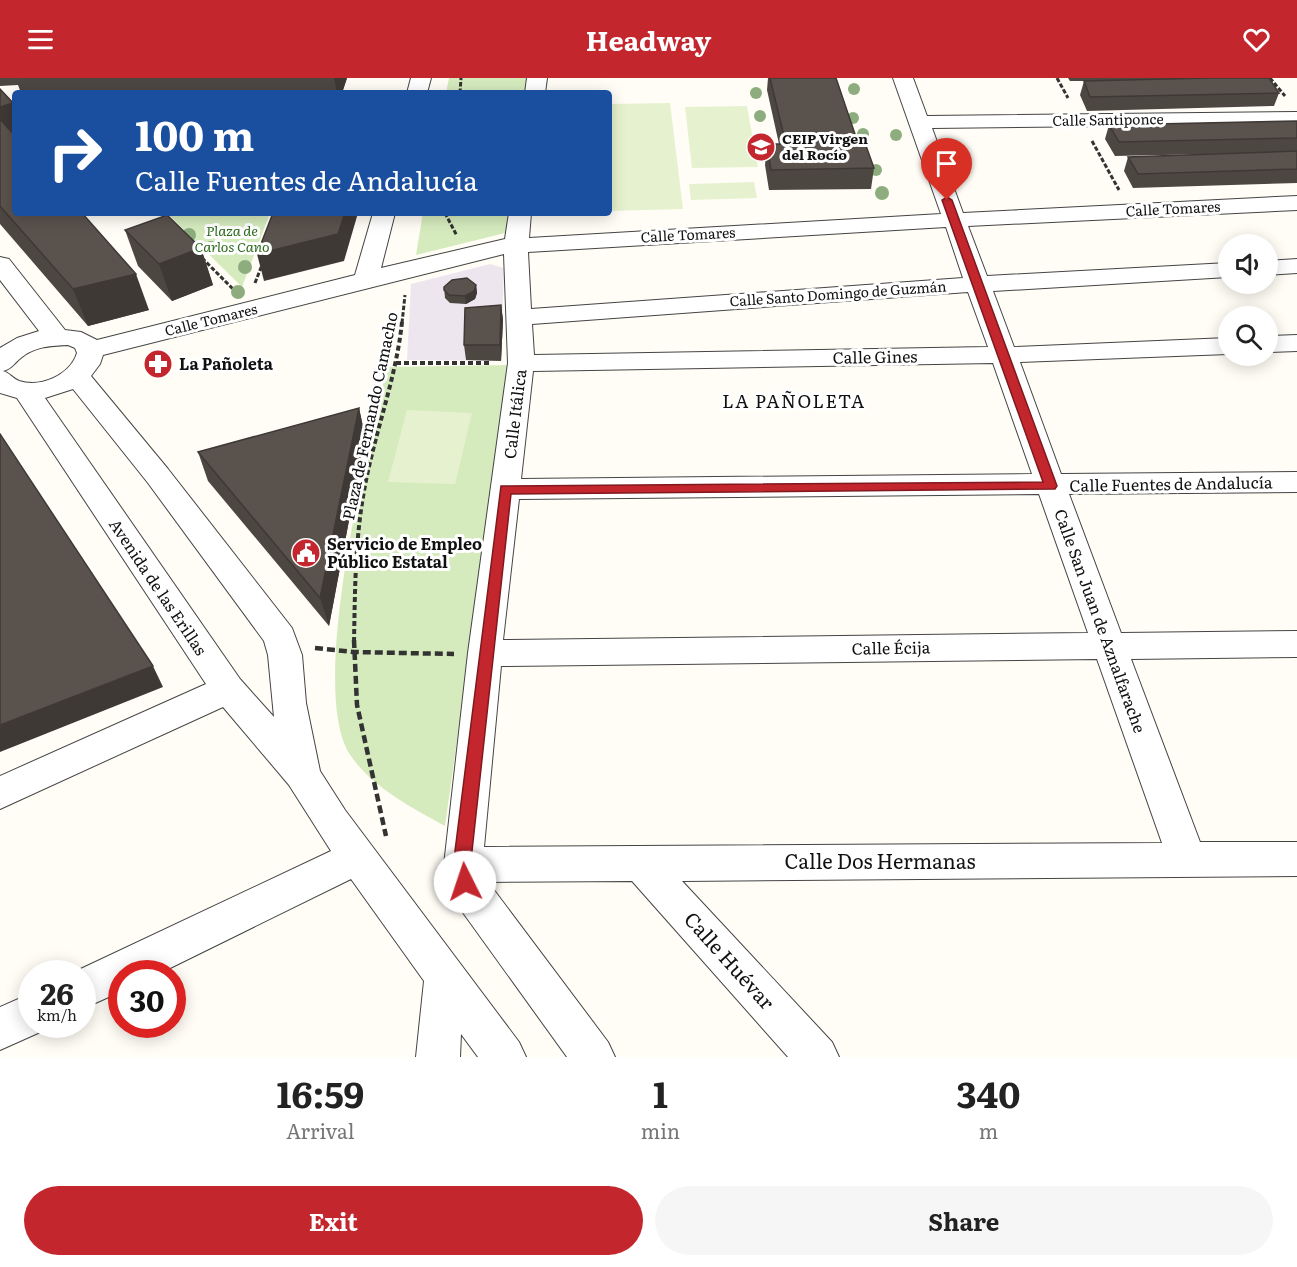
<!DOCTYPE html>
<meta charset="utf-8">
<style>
:root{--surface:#fff;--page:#f6f6f6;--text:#222;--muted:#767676;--accent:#c4262e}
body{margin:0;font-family:Literata,serif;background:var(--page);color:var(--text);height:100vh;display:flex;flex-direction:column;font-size:22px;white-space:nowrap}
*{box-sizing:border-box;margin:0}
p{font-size:20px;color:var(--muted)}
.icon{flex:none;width:33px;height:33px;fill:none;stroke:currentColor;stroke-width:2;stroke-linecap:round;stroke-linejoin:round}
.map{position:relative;height:979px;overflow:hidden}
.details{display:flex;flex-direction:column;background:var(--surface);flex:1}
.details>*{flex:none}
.banner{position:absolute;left:12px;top:12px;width:600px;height:126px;border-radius:6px;box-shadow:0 3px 15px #0003;background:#1a4fa0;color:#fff;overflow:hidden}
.controls{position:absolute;left:1218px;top:156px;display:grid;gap:12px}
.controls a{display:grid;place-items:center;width:60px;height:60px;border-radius:50%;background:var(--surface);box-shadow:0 3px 15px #0003;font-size:30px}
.speed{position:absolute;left:18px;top:882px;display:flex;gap:12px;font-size:30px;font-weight:700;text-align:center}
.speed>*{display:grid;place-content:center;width:78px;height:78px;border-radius:50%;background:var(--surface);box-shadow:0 3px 15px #0003;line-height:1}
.speed small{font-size:15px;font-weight:400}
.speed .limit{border:9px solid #d22;background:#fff;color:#111}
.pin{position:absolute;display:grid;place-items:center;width:51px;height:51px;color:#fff;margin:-62px -26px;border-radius:50% 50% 50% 0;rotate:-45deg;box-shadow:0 0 6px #0007}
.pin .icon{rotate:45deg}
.me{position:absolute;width:66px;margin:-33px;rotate:356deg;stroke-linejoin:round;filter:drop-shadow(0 0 4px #0008)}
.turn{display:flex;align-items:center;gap:21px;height:126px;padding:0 24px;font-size:27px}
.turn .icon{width:78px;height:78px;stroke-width:2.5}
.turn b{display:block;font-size:42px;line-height:51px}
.eta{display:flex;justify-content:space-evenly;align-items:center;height:102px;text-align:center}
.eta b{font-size:36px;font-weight:700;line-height:42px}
.cta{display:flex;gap:12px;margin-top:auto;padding:12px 24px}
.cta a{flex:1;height:69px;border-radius:36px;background:var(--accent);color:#fff;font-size:24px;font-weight:700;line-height:69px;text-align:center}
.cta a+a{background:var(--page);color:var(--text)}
header{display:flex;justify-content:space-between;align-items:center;height:78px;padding:0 24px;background:var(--accent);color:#fff;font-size:27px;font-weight:700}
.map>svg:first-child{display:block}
</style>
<header><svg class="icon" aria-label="menu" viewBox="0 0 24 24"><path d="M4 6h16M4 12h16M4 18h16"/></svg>Headway<svg class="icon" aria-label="heart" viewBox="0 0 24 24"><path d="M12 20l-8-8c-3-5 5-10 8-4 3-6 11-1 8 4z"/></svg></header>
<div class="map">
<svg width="1297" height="979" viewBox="0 0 1297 979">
<rect width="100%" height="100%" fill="#fffdf5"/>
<path fill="#eee6ef" d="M 490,186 L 504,190 L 501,283 L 407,282 L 411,206 Z"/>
<g fill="#d5ebbd">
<path d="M 449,0 L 526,0 L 525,15 L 446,15 Z"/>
<path d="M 167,135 L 270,135 L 242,209 Z"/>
<path d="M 423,135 L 511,135 L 509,154 L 416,177 Z"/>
<path d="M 510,287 L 445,748 C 411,729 373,710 351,678 C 306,615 369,365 387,289 Z"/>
</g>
<g fill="#e6f2cf">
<path d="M 670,25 L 683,131 L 609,133 L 609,26 Z"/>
<path d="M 747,28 L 758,89 L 692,90 L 685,29 Z"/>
<path d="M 754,104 L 757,120 L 691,122 L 689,106 Z"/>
<path d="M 407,332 L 472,335 L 455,406 L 388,404 Z"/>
</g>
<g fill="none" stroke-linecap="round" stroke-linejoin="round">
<g stroke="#444" stroke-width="2">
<g id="minor">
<path d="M 411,0 L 431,0 L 427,15 L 407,15 Z"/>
<path d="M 527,0 L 547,0 L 545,15 L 525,15 Z"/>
<path d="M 893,0 L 913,0 L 927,38 L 1297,34 L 1297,46 L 932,50 L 963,135 L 1297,118 L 1297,132 L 968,148 L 987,198 L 1228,185 L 1228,199 L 993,213 L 1014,269 L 1228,260 L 1228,276 L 1020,284 L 1061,396 L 1297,394 L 1297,414 L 1069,416 L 1121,555 L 1297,553 L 1297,579 L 1131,581 L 1200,764 L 1297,764 L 1297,798 L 682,803 L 832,964 L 839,979 L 788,979 L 632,803 L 488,804 L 608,964 L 615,979 L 567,979 L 451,818 L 445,805 L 444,787 L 468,575 L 508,285 L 504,176 L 103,277 L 100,286 L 91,298 L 168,391 L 292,550 L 302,577 L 306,625 L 320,693 L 345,732 L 519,964 L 526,979 L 478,979 L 461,956 L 460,979 L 416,979 L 424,903 L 351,801 L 158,896 L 122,896 L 122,913 L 82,931 L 82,896 L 70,896 L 331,773 L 289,707 L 223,629 L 0,731 L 0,698 L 206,606 L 17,320 L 0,315 L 0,270 L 17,260 L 39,253 L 0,202 L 0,179 L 9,181 L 65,252 L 81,254 L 97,262 L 355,197 L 373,135 L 395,135 L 381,190 L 505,161 L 509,135 L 531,135 L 529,160 L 941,136 ZM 946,149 L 963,200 L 531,231 L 528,174 ZM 968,214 L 988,269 L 534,277 L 532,246 ZM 68,267 L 75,270 L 77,275 C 70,297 41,310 19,303 C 12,300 10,295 3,293 C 12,291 15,284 22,279 C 36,268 51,268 68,267 ZM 993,285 L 1032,396 L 521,401 L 533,293 ZM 73,311 L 148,405 L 264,563 L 268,577 L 274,639 L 240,601 L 45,320 ZM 1039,416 L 1088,555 L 503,562 L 519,421 ZM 1097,581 L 1162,765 L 484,769 L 501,588 Z"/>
<path d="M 1297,181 L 1297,195 L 1268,197 L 1268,183 Z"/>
<path d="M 1297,257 L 1297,273 L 1268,274 L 1268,258 Z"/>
<path d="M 32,915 L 32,946 L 49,946 L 47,951 L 0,972 L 0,929 Z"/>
</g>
</g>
<g stroke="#333" stroke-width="3" stroke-dasharray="4.5 2" stroke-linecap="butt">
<path d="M 1057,0 L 1068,20"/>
<path d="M 1270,0 L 1285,18"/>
<path d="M 460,15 L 461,0"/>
<path d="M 1092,63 L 1119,112"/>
<path d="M 445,135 L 457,158"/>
<path d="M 202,180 L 233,211"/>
<path d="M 255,205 L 262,187"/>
<path d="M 402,245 L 405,217"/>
</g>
<g stroke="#333" stroke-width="4" stroke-dasharray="5 3" stroke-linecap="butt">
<path d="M 396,285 L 491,285"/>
<path d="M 354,564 C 355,513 355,463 364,413 C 374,356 396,302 402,244"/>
</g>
<g stroke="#333" stroke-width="4.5" stroke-dasharray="8 4" stroke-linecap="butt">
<path d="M 354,562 L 357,627 L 386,758"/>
<path d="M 315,570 L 354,574 L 454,576"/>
</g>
<use href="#minor" fill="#fff" fill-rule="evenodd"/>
</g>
<g fill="#8dad7f">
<circle cx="854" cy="11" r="6"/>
<circle cx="756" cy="15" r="6"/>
<circle cx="760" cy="38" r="6"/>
<circle cx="853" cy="40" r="6"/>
<circle cx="863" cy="56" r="6"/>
<circle cx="896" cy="57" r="6"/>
<circle cx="876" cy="92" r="6"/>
<circle cx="882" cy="115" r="7"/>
<circle cx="189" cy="157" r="7"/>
<circle cx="211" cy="170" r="7"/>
<circle cx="245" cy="189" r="7"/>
<circle cx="238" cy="214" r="7"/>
</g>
<g fill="#4d4742">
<path d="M 0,0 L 347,0 L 342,15 L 21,15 L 18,7 L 0,8 Z"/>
<path d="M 768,0 L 836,0 L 858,65 L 874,90 L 871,111 L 769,112 L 765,87 L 767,66 L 779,66 L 767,12 Z"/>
<path d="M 1068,0 L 1269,0 L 1279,15 L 1274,28 L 1087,33 L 1080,17 L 1084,3 L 1105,3 L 1070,3 Z"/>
<path d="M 0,11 L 13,25 L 15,30 L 15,53 L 12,54 L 149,232 L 88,248 L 0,146 Z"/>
<path d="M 1297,43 L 1297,105 L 1133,110 L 1124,93 L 1128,79 L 1257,75 L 1115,78 L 1105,61 L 1109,47 Z"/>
<path d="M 125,152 L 201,170 L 213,207 L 172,223 L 138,188 Z"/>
<path d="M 476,207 L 477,215 L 475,221 L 466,226 L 450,225 L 445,220 L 444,209 Z"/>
<path d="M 501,227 L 503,242 L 501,283 L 466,282 L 464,267 Z"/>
<path d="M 359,330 L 365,358 L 329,548 L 208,403 L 198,374 Z"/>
</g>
<g fill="#3f3936">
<path d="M 334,0 L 347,0 L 342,15 L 337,15 Z"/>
<path d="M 13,25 L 15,30 L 15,32 L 14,31 L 15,34 L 15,53 L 0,58 L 0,29 Z"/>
<path d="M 345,135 L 358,135 L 344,183 L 264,203 L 257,176 Z"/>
<path d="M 201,170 L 213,207 L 172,223 L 159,186 Z"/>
<path d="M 136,196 L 149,232 L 88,248 L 73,211 Z"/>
<path d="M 476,207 L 477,215 L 475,221 L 466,226 L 465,218 Z"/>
<path d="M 501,227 L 503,242 L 501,283 L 500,267 Z"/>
<path d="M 359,330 L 365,358 L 329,548 L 320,520 Z"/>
<path d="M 153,588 L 163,609 L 0,674 L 0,647 Z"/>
</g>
<g fill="#5a524d" stroke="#3f3936" stroke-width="1.5">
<path d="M 770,0 L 836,0 L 858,65 L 865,65 L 874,90 L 771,92 L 767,66 L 786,66 Z"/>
<path d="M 1210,0 L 1269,0 L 1279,15 L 1090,19 L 1084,3 Z"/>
<path d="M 0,11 L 13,25 L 0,29 Z"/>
<path d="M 0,41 L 15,58 L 15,135 L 82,135 L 136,196 L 73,211 L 0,128 Z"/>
<path d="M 1297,43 L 1297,60 L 1119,64 L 1109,47 Z"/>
<path d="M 1297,73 L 1297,91 L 1138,96 L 1128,79 Z"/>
<path d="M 273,135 L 345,135 L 338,156 L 257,176 Z"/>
<path d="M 167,137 L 201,170 L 159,186 L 125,152 Z"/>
<path d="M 467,200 L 476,207 L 474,213 L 465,218 L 449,217 L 444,212 L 444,209 L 452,202 Z"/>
<path d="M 501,227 L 500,267 L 464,267 L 465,230 Z"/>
<path d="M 359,330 L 320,520 L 198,374 Z"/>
<path d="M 0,356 L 153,588 L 0,647 Z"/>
</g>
<path fill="#c4262e" stroke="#7f191e" stroke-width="1.5" d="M 947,119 L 952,122 L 1057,408 L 1055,411 L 511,416 L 472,773 L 474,804 L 471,810 L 465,812 L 459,810 L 457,804 L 455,773 L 501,408 L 1043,404 L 942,122 Z"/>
<defs>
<g id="school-disc" transform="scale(1.5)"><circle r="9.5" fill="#c4262e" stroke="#fff"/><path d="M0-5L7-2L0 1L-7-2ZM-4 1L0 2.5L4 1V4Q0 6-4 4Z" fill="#fff"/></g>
<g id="pharmacy-disc" transform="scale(1.5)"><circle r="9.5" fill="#c4262e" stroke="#fff"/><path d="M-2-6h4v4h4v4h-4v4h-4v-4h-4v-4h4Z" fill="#fff"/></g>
<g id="civic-disc" transform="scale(1.5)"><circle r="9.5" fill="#c4262e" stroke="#fff"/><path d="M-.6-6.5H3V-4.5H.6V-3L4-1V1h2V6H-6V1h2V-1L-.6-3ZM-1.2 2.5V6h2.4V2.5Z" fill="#fff"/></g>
</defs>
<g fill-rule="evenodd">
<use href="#school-disc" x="761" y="69"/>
<use href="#pharmacy-disc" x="158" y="286"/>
<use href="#civic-disc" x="306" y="475"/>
</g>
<g text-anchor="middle" stroke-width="6" stroke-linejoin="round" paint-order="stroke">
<g font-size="14" fill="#111" stroke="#fff">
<text transform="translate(1108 42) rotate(-1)" y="5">Calle Santiponce</text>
<text transform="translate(1173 131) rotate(-3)" y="5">Calle Tomares</text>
<text transform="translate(688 157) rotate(-3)" y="5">Calle Tomares</text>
<text transform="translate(838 216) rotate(-4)" y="5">Calle Santo Domingo de Guzmán</text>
<text transform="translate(211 242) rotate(-14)" y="5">Calle Tomares</text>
</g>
<g font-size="14" font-weight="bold" fill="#111" stroke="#fff" text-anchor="start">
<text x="782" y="66">CEIP Virgen<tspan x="782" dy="16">del Rocío</tspan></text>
</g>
<g font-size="14" font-style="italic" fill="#2f6b1f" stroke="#fff">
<text x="232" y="158">Plaza de<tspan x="232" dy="16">Carlos Cano</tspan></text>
</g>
<g font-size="16" fill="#111" stroke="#fff">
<text transform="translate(875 279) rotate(-1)" y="6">Calle Gines</text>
<text transform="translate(515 336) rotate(-83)" y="6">Calle Itálica</text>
<text transform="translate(370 338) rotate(-78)" y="6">Plaza de Fernando Camacho</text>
<text transform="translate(1171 406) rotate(-1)" y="6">Calle Fuentes de Andalucía</text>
<text transform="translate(158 509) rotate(56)" y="6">Avenida de las Erillas</text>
<text transform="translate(1100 543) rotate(70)" y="6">Calle San Juan de Aznalfarache</text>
<text transform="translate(891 570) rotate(-1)" y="6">Calle Écija</text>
</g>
<g font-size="16" font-weight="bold" fill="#111" stroke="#fff" text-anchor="start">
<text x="179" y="292">La Pañoleta</text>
<text x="327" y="472">Servicio de Empleo<tspan x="327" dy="18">Público Estatal</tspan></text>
</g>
<g font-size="18" letter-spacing="1.5" fill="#111" stroke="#fff">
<text x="794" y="330">LA PAÑOLETA</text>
</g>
<g font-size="20" fill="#111" stroke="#fff">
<text x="880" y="791">Calle Dos Hermanas</text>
<text transform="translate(729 883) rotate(48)" y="7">Calle Huévar</text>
</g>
</g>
</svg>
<div class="controls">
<a><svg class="icon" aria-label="sound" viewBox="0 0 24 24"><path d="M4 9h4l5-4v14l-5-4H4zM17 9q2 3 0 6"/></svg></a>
<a><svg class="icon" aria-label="search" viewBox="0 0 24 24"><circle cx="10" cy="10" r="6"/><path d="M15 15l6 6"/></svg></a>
</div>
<div class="speed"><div>26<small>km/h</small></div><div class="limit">30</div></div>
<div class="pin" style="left:947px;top:122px;background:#d93025"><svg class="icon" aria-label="arrive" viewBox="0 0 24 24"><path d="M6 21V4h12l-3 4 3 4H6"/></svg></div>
<svg class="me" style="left:465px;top:804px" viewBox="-20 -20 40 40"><circle r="19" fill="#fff"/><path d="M0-13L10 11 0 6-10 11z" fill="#c4262e"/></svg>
<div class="banner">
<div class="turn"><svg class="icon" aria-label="right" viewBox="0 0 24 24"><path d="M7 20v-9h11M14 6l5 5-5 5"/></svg><div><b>100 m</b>Calle Fuentes de Andalucía</div></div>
</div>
</div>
<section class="details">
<div class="eta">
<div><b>16:59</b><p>Arrival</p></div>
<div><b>1</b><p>min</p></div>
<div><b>340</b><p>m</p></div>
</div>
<div class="cta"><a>Exit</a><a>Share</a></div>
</section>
